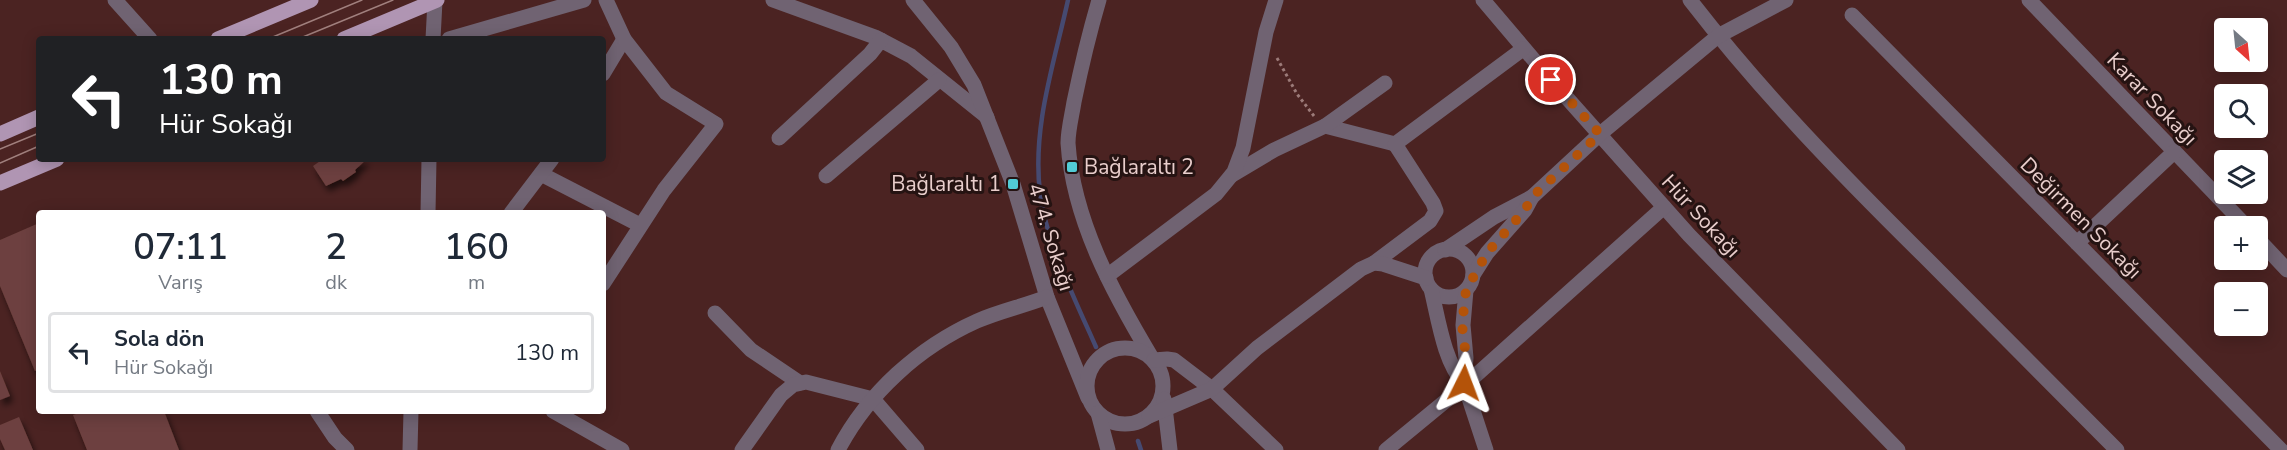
<!DOCTYPE html>
<html lang="tr">
<meta charset="utf-8">
<style>
:root{--surface:#fff;--page:#f2f2f3;--text:#1f2937;--muted:#747a83;--line:#e0e1e3}
body{margin:0;font-family:"Nunito Sans",sans-serif;background:var(--page);color:var(--text);height:100vh;display:flex;flex-direction:column;font-size:22px;white-space:nowrap}
*{box-sizing:border-box;margin:0}
p{font-size:20px;color:var(--muted)}
.icon{flex:none;width:33px;height:33px;fill:none;stroke:currentColor;stroke-width:2;stroke-linecap:round;stroke-linejoin:round}
.map{position:relative;flex:1;overflow:hidden}
.sheet{position:absolute;left:36px;top:210px;width:570px;height:204px;display:flex;flex-direction:column;background:var(--surface);border-radius:6px;box-shadow:0 3px 15px #0003}
.sheet>*{flex:none}
.hud{position:absolute;left:36px;top:36px;width:570px;height:126px;border-radius:6px;box-shadow:0 3px 15px #0003;background:#202124;color:#fff;overflow:hidden}
.needle{width:39px;rotate:153deg}
.controls{position:absolute;left:2214px;top:18px;display:grid;gap:12px}
.controls a{display:grid;place-items:center;width:54px;height:54px;border-radius:6px;background:var(--surface);box-shadow:0 3px 15px #0003;font-size:30px}
.pin{position:absolute;display:grid;place-items:center;width:51px;height:51px;color:#fff;margin:-26px;border:3px solid #fff;border-radius:50%;box-shadow:0 2px 6px #0007}
.me{position:absolute;width:66px;margin:-33px;rotate:3deg;stroke-linejoin:round;filter:drop-shadow(0 0 4px #0008)}
.turn{display:flex;align-items:center;gap:21px;height:126px;padding:0 24px;font-size:27px}
.turn .icon{width:78px;height:78px;stroke-width:2.5}
.turn b{display:block;font-size:42px;line-height:51px}
.eta{display:flex;justify-content:space-evenly;align-items:center;height:102px;text-align:center}
.eta b{font-size:36px;font-weight:600;line-height:42px}
ul{padding:0;list-style:none}
li{display:flex;align-items:center;gap:18px;height:81px;margin:0 12px 9px;padding:0 12px;border:3px solid var(--line);border-radius:6px}
li div{flex:1}
li b{display:block;font-size:22px}
li em{font-style:normal}
.map>svg:first-child{display:block}
</style>
<div class="map">
<svg width="2287" height="450" viewBox="0 0 2287 450">
<defs>
<filter id="shadow"><feDropShadow dx="3" dy="5.5" stdDeviation="3" flood-color="#0009"/></filter>
</defs>
<rect width="100%" height="100%" fill="#4b2322"/>
<g fill="none" stroke-linecap="round" stroke-linejoin="round">
<g stroke="#464a71" stroke-width="4.5">
<path d="M 1068,0 C 1054,64 1032,127 1040,193 C 1045,239 1077,304 1096,347"/>
<path d="M 1138,441 L 1141,450"/>
</g>
</g>
<g fill="#6d413f" filter="url(#shadow)">
<path d="M 323,159 L 367,159 L 355,170 L 356,172 L 343,181 L 341,179 L 326,186 L 313,166 Z"/>
<path d="M 39,223 L 39,369 L 35,371 L 0,286 L 0,240 Z"/>
<path d="M 0,371 L 10,396 L 0,400 Z"/>
<path d="M 85,411 L 164,411 L 179,450 L 87,450 L 73,415 Z"/>
<path d="M 19,417 L 33,450 L 5,450 L 0,439 L 0,425 Z"/>
</g>
<g fill="none" stroke-linecap="round" stroke-linejoin="round">
<path stroke="#9c7b79" stroke-width="3" stroke-dasharray="3 3" stroke-linecap="butt" d="M 1277,58 L 1297,94 L 1314,116"/>
<g stroke="#706372" stroke-width="15">
<path d="M 115,0 L 150,39"/>
<path d="M 773,0 L 875,37 L 911,56 L 987,117"/>
<path d="M 913,0 L 951,47 L 974,85 L 1013,184 L 1047,297 L 1088,398"/>
<path d="M 1099,0 C 1089,34 1081,68 1074,102 C 1072,115 1068,130 1068,143 C 1073,220 1113,293 1152,358"/>
<path d="M 1483,0 L 1551,80 L 1689,235 L 1898,450"/>
<path d="M 1690,0 C 1761,92 1842,175 1924,256 C 1988,321 2053,385 2117,450"/>
<path d="M 2029,0 L 2246,226"/>
<path d="M 1852,15 L 2281,450"/>
<path d="M 433,39 L 435,1"/>
<path d="M 449,39 L 584,0"/>
<path d="M 603,74 L 624,39"/>
<path d="M 1325,126 L 1395,144"/>
<path d="M 779,138 L 870,54 L 881,40"/>
<path d="M 541,174 L 640,225"/>
<path d="M 1232,175 L 1274,150 L 1325,126 L 1385,83"/>
<path d="M 826,176 L 939,80"/>
<path d="M 428,213 L 429,159"/>
<path d="M 511,213 L 552,159"/>
<path d="M 2258,239 L 2287,270"/>
<path d="M 2077,243 L 2174,152"/>
<circle cx="1449" cy="273" r="24"/>
<path d="M 1445,250 L 1494,217 L 1532,197 L 1600,134 L 1718,36 L 1786,0"/>
<path d="M 1374,263 L 1430,221 L 1436,211 L 1433,203 L 1395,144 L 1523,49"/>
<path d="M 1473,275 L 1487,253 L 1525,210 L 1532,197"/>
<path d="M 1107,276 L 1216,194 L 1234,172 L 1243,148 L 1266,32 L 1276,0"/>
<path d="M 603,284 L 664,190 L 716,124 L 666,93 L 624,39 L 606,0"/>
<path d="M 1431,289 C 1438,317 1444,363 1464,383 L 1486,450"/>
<path d="M 715,313 L 751,350 L 800,383"/>
<circle cx="1125" cy="386" r="38"/>
<path d="M 1154,360 L 1167,359 L 1174,360 L 1212,389 L 1276,450"/>
<path d="M 1464,383 L 1466,358 L 1463,325 L 1466,290"/>
<path d="M 1164,399 L 1170,450"/>
<path d="M 317,411 L 335,438 L 347,450"/>
<path d="M 553,411 L 622,450"/>
<path d="M 1098,413 L 1108,450"/>
<path d="M 1149,416 L 1212,389 L 1257,348 L 1361,269 L 1374,263 L 1383,264 L 1426,278"/>
<path d="M 410,450 L 411,411"/>
<path d="M 742,450 L 781,395 L 793,385 L 806,382 L 873,399 L 917,450"/>
<path d="M 838,450 C 868,393 919,347 977,321 C 1000,311 1024,306 1047,297"/>
<path d="M 1386,450 L 1465,385 L 1664,207"/>
</g>
<g stroke="#b095b3" stroke-width="15">
<path d="M 218,39 L 311,0"/>
<path d="M 344,39 L 437,0"/>
<path d="M 0,134 L 39,117"/>
<path d="M 0,183 L 57,159"/>
</g>
<g stroke="#a1807e" stroke-width="1.5">
<path d="M 268,39 L 362,0"/>
<path d="M 298,39 L 393,0"/>
<path d="M 0,149 L 39,133"/>
<path d="M 0,163 L 39,146"/>
</g>
</g>
<g fill="none" stroke-linecap="round" stroke-linejoin="round">
<path stroke="#b45309" stroke-width="10" stroke-dasharray="0 18" d="M 1464,383 L 1466,357 L 1462,325 L 1466,290 L 1487,253 L 1525,210 L 1532,197 L 1600,134 L 1551,80"/>
</g>
<g fill="#52ccd6" stroke="#251312" stroke-width="2">
<rect x="1066" y="161" width="12" height="12" rx="3"/>
<rect x="1007" y="178" width="12" height="12" rx="3"/>
</g>
<g text-anchor="middle" stroke-width="6" stroke-linejoin="round" paint-order="stroke">
<g font-size="21" fill="#e9cecc" stroke="#251312">
<text transform="translate(2152 99) rotate(46)" y="7">Karar Sokağı</text>
<text transform="translate(1701 216) rotate(47)" y="7">Hür Sokağı</text>
<text transform="translate(2081 218) rotate(45)" y="7">Değirmen Sokağı</text>
<text transform="translate(1051 237) rotate(73)" y="7">474. Sokağı</text>
</g>
<g font-size="21" fill="#e9cecc" stroke="#251312" text-anchor="start">
<text x="1084" y="174">Bağlaraltı 2</text>
<text x="1001" y="191" text-anchor="end">Bağlaraltı 1</text>
</g>
</g>
</svg>
<div class="controls">
<a><svg class="needle" viewBox="-14 -14 28 28"><path d="M0-13l5 13h-10z" fill="#e53935"/><path d="M0 13l5-13h-10z" fill="#747a83"/></svg></a>
<a><svg class="icon" aria-label="search" viewBox="0 0 24 24"><circle cx="10" cy="10" r="6"/><path d="M15 15l6 6"/></svg></a>
<a><svg class="icon" aria-label="layers" viewBox="0 0 24 24"><path d="M12 4l9 5-9 5-9-5zM3 14l9 5 9-5"/></svg></a>
<a>+</a>
<a>−</a>
</div>
<div class="pin" style="left:1551px;top:80px;background:#d93025"><svg class="icon" aria-label="arrive" viewBox="0 0 24 24"><path d="M6 21V4h12l-3 4 3 4H6"/></svg></div>
<svg class="me" style="left:1464px;top:383px" viewBox="-20 -20 40 40"><path d="M0-17L14 15 0 8-14 15z" fill="#b45309" stroke="#fff" stroke-width="4"/></svg>
<div class="hud">
<div class="turn"><svg class="icon" aria-label="left" viewBox="0 0 24 24"><path d="M17 20v-9H6M10 6l-5 5 5 5"/></svg><div><b>130 m</b>Hür Sokağı</div></div>
</div>
<section class="sheet">
<div class="eta">
<div><b>07:11</b><p>Varış</p></div>
<div><b>2</b><p>dk</p></div>
<div><b>160</b><p>m</p></div>
</div>
<ul>
<li><svg class="icon" aria-label="left" viewBox="0 0 24 24"><path d="M17 20v-9H6M10 6l-5 5 5 5"/></svg><div><b>Sola dön</b><p>Hür Sokağı</p></div><em>130 m</em></li>
</ul>
</section>
</div>
